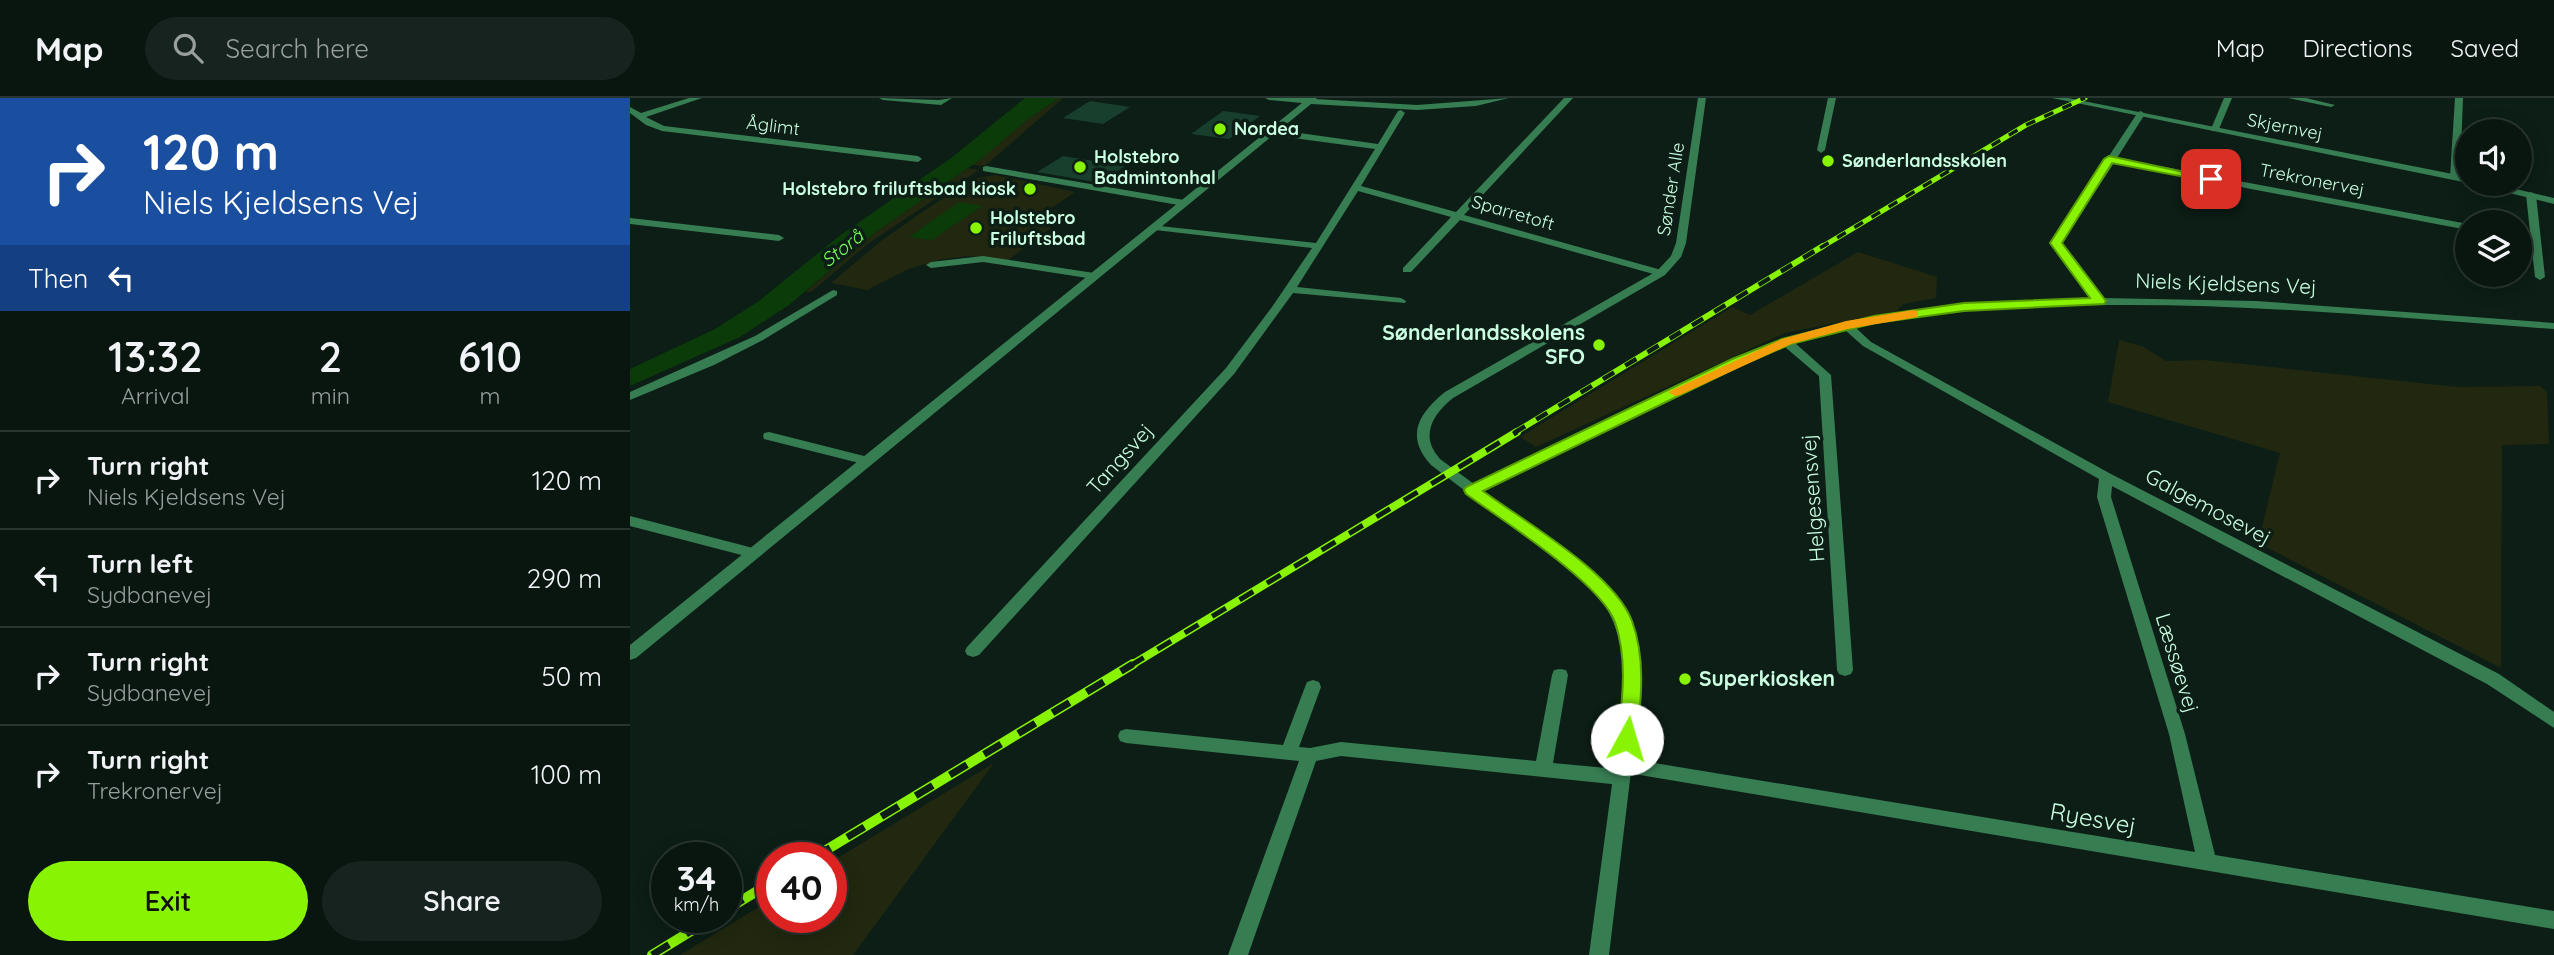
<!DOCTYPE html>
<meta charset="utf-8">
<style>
:root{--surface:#091610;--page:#17231e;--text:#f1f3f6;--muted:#999f9f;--line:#293530;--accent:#88f302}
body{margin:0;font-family:Quicksand,sans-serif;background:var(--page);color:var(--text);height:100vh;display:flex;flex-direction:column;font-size:26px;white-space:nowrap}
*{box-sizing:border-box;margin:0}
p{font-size:23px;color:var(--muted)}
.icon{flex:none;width:38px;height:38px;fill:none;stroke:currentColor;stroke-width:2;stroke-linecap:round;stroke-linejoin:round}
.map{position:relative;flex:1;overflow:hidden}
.details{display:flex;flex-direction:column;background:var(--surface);width:630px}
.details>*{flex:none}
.hud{background:#1a4fa0;color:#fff;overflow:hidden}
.tools{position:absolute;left:1825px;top:21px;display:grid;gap:14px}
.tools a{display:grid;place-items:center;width:77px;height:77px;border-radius:50%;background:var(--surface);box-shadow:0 4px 18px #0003,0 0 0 2px var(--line);font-size:35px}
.speed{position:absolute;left:21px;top:744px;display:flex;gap:14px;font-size:35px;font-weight:700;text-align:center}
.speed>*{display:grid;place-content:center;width:91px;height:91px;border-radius:50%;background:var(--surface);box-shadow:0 4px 18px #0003,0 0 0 2px var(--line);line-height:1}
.speed small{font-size:18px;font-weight:400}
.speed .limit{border:10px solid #d22;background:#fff;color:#111}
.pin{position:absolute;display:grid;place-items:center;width:60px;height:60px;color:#fff;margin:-30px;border-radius:14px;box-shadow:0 4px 10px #0006}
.me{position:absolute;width:77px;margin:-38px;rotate:6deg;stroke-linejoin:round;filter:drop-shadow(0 0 5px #0008)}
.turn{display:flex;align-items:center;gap:24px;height:147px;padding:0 28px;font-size:32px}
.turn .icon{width:91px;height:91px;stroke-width:2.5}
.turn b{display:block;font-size:49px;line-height:60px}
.then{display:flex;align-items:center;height:66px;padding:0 28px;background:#0003;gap:14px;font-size:26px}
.eta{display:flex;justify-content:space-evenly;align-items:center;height:119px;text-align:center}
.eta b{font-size:42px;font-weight:600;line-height:49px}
.primary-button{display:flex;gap:14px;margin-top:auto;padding:14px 28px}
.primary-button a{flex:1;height:80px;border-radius:42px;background:var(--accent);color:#111;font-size:28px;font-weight:600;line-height:80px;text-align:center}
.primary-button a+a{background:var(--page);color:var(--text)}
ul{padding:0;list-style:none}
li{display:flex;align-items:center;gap:21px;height:98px;padding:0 28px;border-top:2px solid var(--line)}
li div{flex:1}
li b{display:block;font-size:26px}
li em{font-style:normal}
header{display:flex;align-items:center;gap:42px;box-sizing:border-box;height:98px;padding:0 35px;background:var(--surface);border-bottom:2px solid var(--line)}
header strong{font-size:33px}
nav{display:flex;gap:38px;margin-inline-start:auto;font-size:24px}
.search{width:490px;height:63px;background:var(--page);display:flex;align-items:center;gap:18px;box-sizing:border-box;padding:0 24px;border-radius:38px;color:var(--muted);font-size:26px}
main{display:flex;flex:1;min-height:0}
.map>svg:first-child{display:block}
</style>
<header>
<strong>Map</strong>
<div class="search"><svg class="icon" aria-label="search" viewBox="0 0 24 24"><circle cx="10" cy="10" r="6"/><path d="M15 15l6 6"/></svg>Search here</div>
<nav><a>Map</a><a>Directions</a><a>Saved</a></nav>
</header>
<main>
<section class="details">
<div class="hud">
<div class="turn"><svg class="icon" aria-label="right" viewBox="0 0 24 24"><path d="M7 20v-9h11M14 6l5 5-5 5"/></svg><div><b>120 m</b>Niels Kjeldsens Vej</div></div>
<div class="then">Then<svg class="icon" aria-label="left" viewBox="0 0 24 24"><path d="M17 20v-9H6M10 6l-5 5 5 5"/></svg></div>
</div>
<div class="eta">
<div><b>13:32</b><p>Arrival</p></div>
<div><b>2</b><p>min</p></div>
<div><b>610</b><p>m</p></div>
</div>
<ul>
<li><svg class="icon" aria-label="right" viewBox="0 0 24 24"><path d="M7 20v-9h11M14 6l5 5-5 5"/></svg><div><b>Turn right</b><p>Niels Kjeldsens Vej</p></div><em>120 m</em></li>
<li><svg class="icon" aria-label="left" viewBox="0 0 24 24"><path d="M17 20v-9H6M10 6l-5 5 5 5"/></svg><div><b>Turn left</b><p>Sydbanevej</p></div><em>290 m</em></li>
<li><svg class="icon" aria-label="right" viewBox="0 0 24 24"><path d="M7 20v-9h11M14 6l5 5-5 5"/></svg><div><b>Turn right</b><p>Sydbanevej</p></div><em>50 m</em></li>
<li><svg class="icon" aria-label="right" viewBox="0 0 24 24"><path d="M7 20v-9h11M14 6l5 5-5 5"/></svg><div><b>Turn right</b><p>Trekronervej</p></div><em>100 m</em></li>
</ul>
<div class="primary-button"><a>Exit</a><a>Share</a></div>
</section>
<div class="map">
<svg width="1924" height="857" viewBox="0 0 1924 857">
<rect width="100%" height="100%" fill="#0c1e16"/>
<g fill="#21280f">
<path d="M 429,0 L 433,0 L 355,68 L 342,67 L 398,21 Z"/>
<path d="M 338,70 L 349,72 L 239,145 L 181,194 L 175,194 L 243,136 Z"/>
<path d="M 365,77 L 445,94 L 420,111 L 440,116 L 377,163 L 340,158 L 313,161 L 278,171 L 237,192 L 201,185 L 251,143 L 292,114 L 343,81 Z"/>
<path d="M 1228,154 L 1307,179 L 1306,200 L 1273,206 L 1267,213 L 1155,235 L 906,349 L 890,339 L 1102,209 L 1120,217 Z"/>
<path d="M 1489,242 L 1512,248 L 1536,263 L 1575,262 L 1828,289 L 1910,288 L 1917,294 L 1919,346 L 1872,347 L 1871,570 L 1628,445 L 1650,355 L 1478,304 Z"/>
<path d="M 364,665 L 223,857 L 50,857 L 142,801 L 142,819 L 201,819 L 201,764 Z"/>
</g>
<g fill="#0a3b09">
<path d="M 395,0 L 429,0 L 398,21 L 351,61 L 243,136 L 159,207 L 110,239 L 0,288 L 0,271 L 85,231 L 129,203 L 208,139 L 321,60 Z"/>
<path d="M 329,104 L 352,108 L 302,142 L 279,139 Z"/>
</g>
<g fill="#183f2e">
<path d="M 460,3 L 500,9 L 473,26 L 433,20 Z"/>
<path d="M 593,13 L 630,18 L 599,41 L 561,36 Z"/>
<path d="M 433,58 L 495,68 L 471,85 L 407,74 Z"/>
</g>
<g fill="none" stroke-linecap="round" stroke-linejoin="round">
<g fill="#377d52" fill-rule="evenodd">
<path d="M 59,0 L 72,0 L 16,19 L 34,28 L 288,58 L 292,61 L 288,64 L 32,33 L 16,27 L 0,15 L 0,9 L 11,15 Z"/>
<path d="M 249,0 L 309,2 L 322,0 L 311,7 L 253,2 Z"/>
<path d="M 934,0 L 943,0 L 834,117 L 1035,173 L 1035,177 L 1027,177 L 830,122 L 781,174 L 773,174 L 773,170 L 821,119 L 728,93 L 667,189 L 771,200 L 776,203 L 775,205 L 663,195 L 604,276 L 349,557 L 343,559 L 337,557 L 335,553 L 337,549 L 596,270 L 642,209 L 682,150 L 525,132 L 521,131 L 521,127 L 686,145 L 745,51 L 641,37 L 637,34 L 641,31 L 748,46 L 768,13 L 771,12 L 775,15 L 731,88 L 826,114 Z"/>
<path d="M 1198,0 L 1206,0 L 1195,52 L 1191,55 L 1187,52 Z"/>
<path d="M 1594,0 L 1602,0 L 1589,31 L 1582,33 L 1581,31 Z"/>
<path d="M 1658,0 L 1676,0 L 1705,7 L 1701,9 Z"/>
<path d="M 1825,0 L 1833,0 L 1830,79 L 1825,82 L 1820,79 Z"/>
<path d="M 1511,13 L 1515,16 L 1487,60 L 1838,126 L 1838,132 L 1484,65 L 1431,145 L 1472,200 L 1626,203 L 1924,225 L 1924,231 C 1753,219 1581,201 1410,209 C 1348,212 1285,214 1225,229 L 1241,244 L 1481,376 L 1869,576 L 1924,614 L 1924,630 L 1857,586 L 1482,388 L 1481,399 L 1555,636 L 1585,757 L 1924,813 L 1924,831 L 998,675 L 1000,679 L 997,684 L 991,687 L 711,658 L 686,663 L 618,857 L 598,857 L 669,663 L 496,645 L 490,643 L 488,638 L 490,633 L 496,631 L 653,647 L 675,589 L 677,584 L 683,582 L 689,584 L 691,589 L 669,649 L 680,650 L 711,644 L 906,663 L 922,577 L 924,572 L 930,571 L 936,572 L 938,577 L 923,665 L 987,671 L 985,667 L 988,662 L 994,660 L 1565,754 L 1539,636 L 1467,399 L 1469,381 L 1233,248 L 1215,232 L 1165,245 L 1201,277 L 1223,572 L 1221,576 L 1215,578 L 1209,576 L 1207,572 L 1189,278 L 1155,249 L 1111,266 L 847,395 L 837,395 L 835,392 L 837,389 L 1103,262 L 1153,242 L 1244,218 L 1334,206 L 1461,200 L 1421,145 L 1476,63 L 1475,61 L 1479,58 L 1508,14 Z"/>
<path d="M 356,68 L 554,102 L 559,105 L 554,108 L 353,73 L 353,69 Z"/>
<path d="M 1901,94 L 1906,97 L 1915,179 L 1910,182 L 1905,179 L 1896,97 Z"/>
<path d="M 0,120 L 149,137 L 154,140 L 149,143 L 0,126 Z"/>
<path d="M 353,158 L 464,175 L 469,178 L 464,181 L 353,164 L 301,170 L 296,167 L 301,164 Z"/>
<path d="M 203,192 L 207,193 L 207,197 L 133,242 L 84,267 L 0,302 L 0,294 L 125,238 Z"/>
<path d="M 139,334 L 242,360 L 244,363 L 237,367 L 134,341 L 133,338 L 134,335 Z"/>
<path d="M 0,418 L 123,450 L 130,455 L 123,460 L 0,428 Z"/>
</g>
<g fill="#377d52" fill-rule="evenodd">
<path d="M 635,0 L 687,0 L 686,1 L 787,7 L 879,0 L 846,8 L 787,12 L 681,6 L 6,560 L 0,562 L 0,547 L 672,5 L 639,2 Z"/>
<path d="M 1068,0 L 1076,0 L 1056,145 L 1051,159 L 1035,177 L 823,300 C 803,316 789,338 810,361 L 957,469 L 977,488 L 990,505 L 1002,531 L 1008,554 L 1011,590 L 979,857 L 959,857 L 995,590 C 992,546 988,514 954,483 L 801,367 C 775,338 788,316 815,294 L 1027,173 L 1041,158 L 1046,145 Z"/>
<path d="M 1422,0 L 1438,0 L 1838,79 L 1838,85 Z"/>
<path d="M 1850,86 L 1865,86 L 1924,100 L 1924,106 L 1851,88 Z"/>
</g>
<g stroke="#88f302" stroke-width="5">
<path id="rail-far3" d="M 1190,150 L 1396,27 L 1455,0"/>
</g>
<g stroke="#88f302" stroke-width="6">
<path id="rail-far2" d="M 884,335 L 1193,148"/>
</g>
<g stroke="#88f302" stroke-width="8">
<path id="rail-far1" d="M 500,568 L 887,334"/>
</g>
<g stroke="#88f302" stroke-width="10">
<g id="rail">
<path d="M 183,760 L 503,566"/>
<path d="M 96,812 L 142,784"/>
<path d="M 22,857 L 84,819"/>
</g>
</g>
<use href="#rail-far3" stroke="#0c1e16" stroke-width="3.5" stroke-dasharray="10" stroke-linecap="butt"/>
<use href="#rail-far2" stroke="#0c1e16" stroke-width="4.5" stroke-dasharray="13" stroke-linecap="butt"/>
<use href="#rail-far1" stroke="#0c1e16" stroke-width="5" stroke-dasharray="16" stroke-linecap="butt"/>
<use href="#rail" stroke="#0c1e16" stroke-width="7" stroke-dasharray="20" stroke-linecap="butt"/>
</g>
<path fill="#88f302" stroke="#589e01" stroke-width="2" d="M 1479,58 L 1587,81 L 1581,84 L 1482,65 L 1432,145 L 1476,203 L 1474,206 L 1334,213 L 1245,225 L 1161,246 L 1112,267 L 853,393 C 895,424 984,475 1002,523 C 1016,561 1011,602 1007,641 L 1004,647 L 997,649 L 990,647 L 988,641 C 992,603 998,562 985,524 C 970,484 873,423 836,396 L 834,392 L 836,389 L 1102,261 L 1152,241 L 1244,218 L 1334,205 L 1460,200 L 1420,145 L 1474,61 Z"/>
<path fill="#f59e0b" d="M 1283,212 L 1288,213 L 1288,219 L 1217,231 L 1161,246 L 1050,297 L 1045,298 L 1038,294 L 1152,241 L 1216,223 Z"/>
<g fill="#88f302" stroke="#0c1e16" stroke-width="2.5">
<circle cx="590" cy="31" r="7"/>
<circle cx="1198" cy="63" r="7"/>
<circle cx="450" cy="69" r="7"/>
<circle cx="400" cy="91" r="7"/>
<circle cx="346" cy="130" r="7"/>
<circle cx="969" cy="247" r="7"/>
<circle cx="1055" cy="581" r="7"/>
</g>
<g text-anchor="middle" stroke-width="7" stroke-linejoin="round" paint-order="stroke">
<g font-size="18" fill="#caffe2" stroke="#0c1e16">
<text transform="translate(143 28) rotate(7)" y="6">Åglimt</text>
<text transform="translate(1655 29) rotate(11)" y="6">Skjernvej</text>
<text transform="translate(1682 82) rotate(11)" y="6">Trekronervej</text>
<text transform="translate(1041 91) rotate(-81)" y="6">Sønder Alle</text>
<text transform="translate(883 115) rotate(16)" y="6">Sparretoft</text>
</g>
<g font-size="18" font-weight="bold" fill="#caffe2" stroke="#0c1e16" text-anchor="start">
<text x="604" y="37">Nordea</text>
<text x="464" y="65">Holstebro<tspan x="464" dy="21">Badmintonhal</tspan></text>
<text x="1212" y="69">Sønderlandsskolen</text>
<text x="386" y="97" text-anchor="end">Holstebro friluftsbad kiosk</text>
<text x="360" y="126">Holstebro<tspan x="360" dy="21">Friluftsbad</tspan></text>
</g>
<g font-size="19" font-style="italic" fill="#79fe59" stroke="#0c1e16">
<text transform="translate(212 150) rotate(-38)" y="7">Storå</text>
</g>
<g font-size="21" fill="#caffe2" stroke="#0c1e16">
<text transform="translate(1596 186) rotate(2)" y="7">Niels Kjeldsens Vej</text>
<text transform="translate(490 361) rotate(-48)" y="7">Tangsvej</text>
<text transform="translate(1183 400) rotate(-94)" y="7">Helgesensvej</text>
<text transform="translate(1578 409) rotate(28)" y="7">Galgemosevej</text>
<text transform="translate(1547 565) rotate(73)" y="7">Læssøevej</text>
</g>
<g font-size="21" font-weight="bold" fill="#caffe2" stroke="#0c1e16" text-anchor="end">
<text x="955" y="242">Sønderlandsskolens<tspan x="955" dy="24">SFO</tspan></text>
<text x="1069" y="588" text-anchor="start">Superkiosken</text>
</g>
<g font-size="24" fill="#caffe2" stroke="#0c1e16">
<text transform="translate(1463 721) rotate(10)" y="8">Ryesvej</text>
</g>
</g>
</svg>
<div class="tools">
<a><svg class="icon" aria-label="sound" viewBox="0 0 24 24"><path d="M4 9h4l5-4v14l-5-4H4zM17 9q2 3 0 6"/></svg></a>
<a><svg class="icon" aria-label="layers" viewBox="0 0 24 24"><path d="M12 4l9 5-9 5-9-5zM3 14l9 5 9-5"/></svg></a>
</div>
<div class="speed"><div>34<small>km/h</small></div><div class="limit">40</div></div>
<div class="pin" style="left:1581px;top:81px;background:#d93025"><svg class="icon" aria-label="arrive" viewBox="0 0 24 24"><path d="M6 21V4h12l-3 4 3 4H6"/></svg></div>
<svg class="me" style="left:997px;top:641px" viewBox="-20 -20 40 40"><circle r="19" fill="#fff"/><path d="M0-13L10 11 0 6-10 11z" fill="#88f302"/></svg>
</div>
</main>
